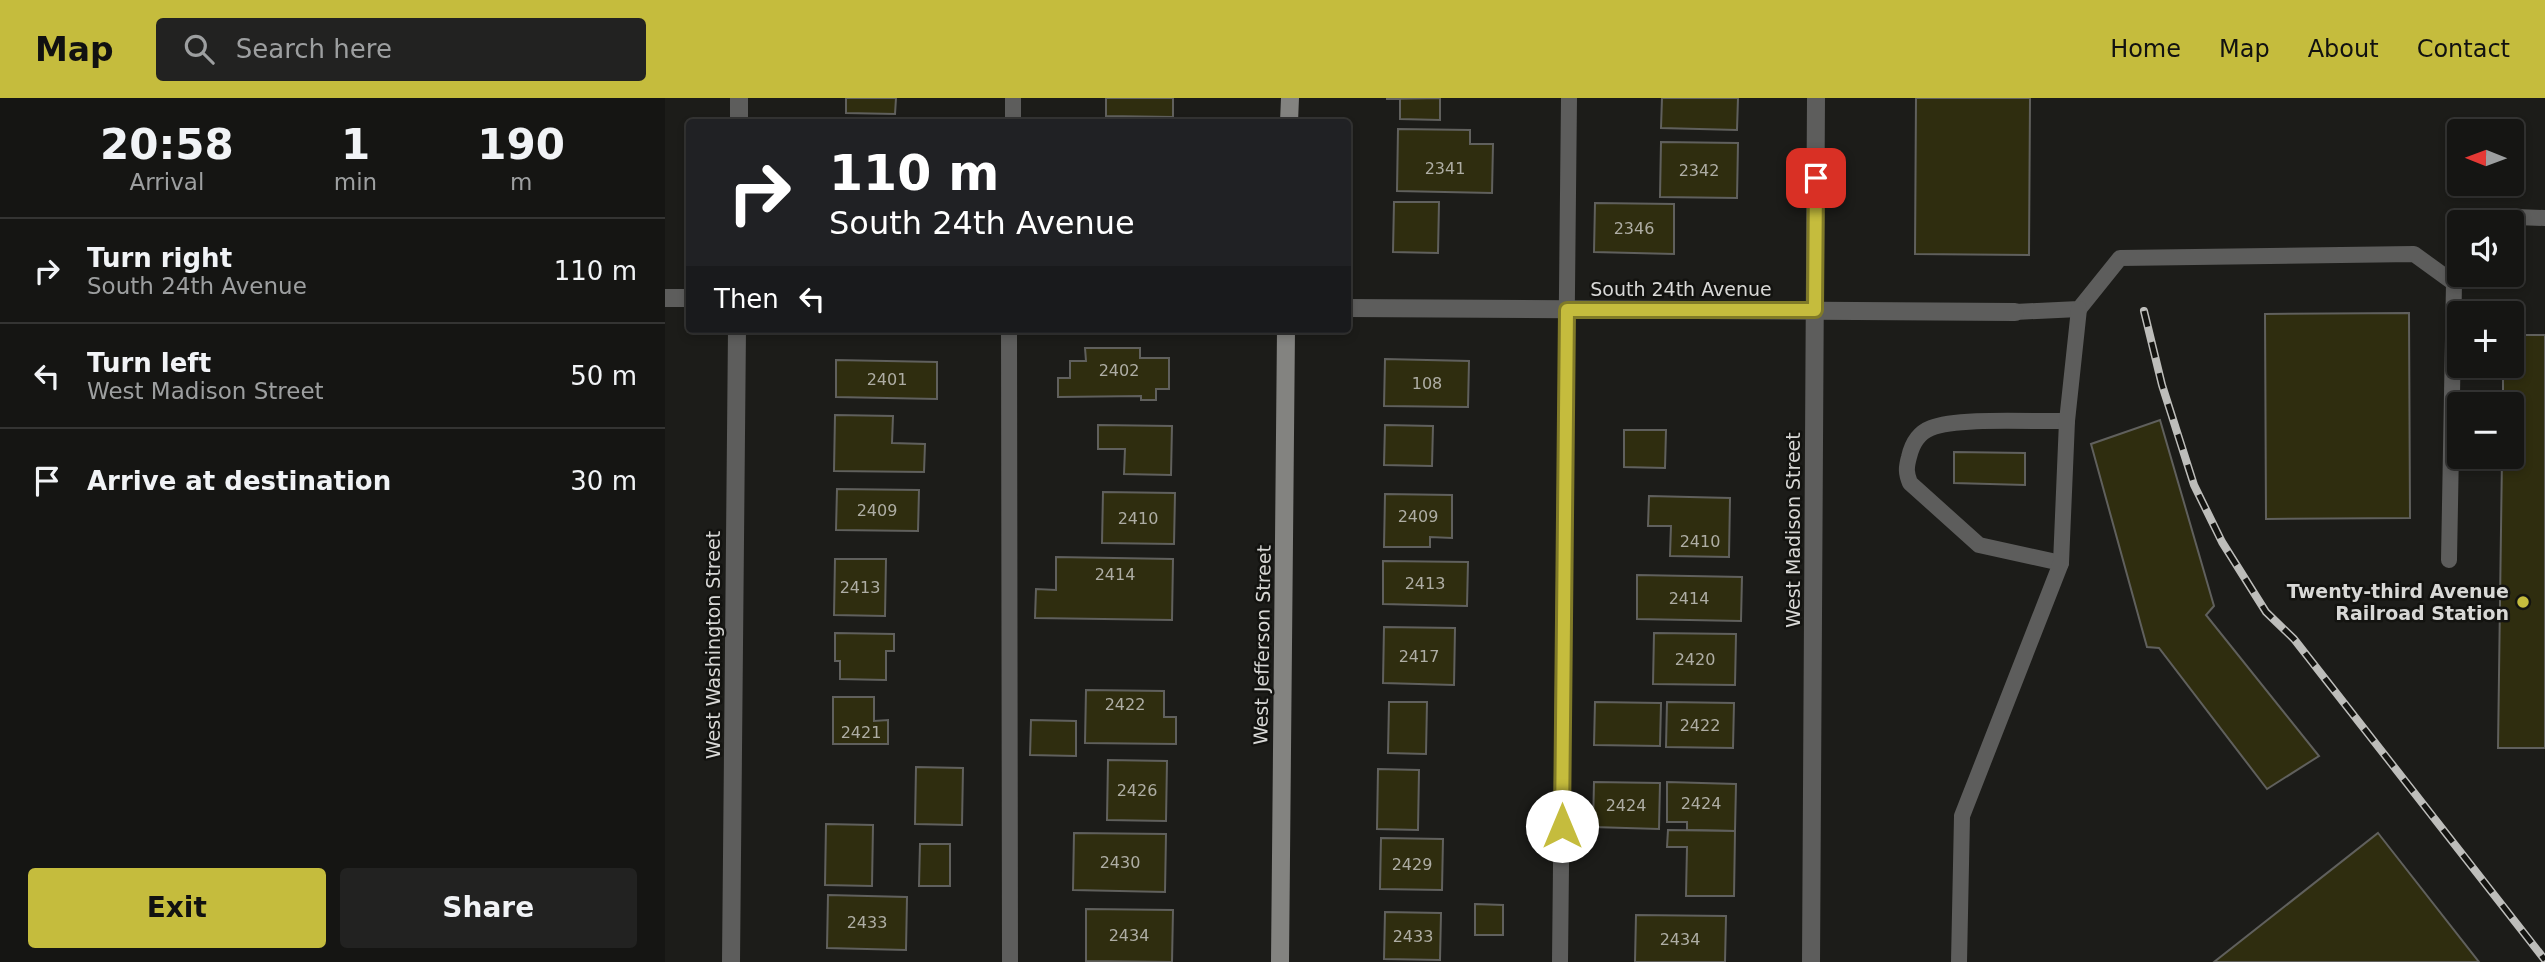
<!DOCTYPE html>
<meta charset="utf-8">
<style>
:root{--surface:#151513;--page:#222221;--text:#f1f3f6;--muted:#9d9fa0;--line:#343433;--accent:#c5bc3d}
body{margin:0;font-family:"DejaVu Sans",sans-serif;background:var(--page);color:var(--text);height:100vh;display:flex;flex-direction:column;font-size:26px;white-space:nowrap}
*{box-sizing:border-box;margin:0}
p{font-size:23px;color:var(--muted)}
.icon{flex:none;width:38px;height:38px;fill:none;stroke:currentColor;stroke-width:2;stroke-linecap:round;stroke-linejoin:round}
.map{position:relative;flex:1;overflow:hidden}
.drawer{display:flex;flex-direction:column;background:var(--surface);width:665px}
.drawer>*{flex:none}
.hud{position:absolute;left:21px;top:21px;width:665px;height:214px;border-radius:7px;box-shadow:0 4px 10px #0003,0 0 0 2px var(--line);background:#202124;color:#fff;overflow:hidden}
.needle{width:46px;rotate:271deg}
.buttons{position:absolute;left:1782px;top:21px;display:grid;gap:14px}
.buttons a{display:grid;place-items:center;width:77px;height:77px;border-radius:7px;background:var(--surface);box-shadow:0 4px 10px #0003,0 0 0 2px var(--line);font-size:35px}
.pin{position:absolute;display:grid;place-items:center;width:60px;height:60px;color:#fff;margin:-30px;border-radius:14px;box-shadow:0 4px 10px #0006}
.me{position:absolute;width:77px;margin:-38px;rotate:0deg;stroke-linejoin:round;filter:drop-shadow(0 0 5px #0008)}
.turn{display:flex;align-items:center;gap:24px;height:147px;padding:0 28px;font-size:32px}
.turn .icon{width:91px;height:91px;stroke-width:2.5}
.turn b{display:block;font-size:49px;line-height:60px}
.then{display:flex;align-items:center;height:66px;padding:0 28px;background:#0003;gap:14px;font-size:26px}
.eta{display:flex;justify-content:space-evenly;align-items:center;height:119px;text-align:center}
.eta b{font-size:42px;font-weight:600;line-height:49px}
.cta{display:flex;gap:14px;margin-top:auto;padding:14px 28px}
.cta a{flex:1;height:80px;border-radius:7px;background:var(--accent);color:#111;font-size:28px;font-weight:600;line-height:80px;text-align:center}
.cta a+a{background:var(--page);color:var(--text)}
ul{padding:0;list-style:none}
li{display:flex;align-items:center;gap:21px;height:105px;padding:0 28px;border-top:2px solid var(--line)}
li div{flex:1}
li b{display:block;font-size:26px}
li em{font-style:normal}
header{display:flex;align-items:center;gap:42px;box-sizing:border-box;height:98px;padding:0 35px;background:var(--accent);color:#111}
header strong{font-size:33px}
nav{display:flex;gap:38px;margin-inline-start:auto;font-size:24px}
.search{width:490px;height:63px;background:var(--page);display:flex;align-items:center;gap:18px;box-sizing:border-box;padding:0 24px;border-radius:7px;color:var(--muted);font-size:26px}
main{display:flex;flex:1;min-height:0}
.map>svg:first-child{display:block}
</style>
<header>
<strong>Map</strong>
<div class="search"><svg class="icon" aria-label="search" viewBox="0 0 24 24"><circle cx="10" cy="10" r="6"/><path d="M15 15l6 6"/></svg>Search here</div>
<nav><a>Home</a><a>Map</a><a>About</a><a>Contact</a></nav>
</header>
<main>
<section class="drawer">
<div class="eta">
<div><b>20:58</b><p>Arrival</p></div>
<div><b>1</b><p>min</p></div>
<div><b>190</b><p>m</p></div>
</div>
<ul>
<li><svg class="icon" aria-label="right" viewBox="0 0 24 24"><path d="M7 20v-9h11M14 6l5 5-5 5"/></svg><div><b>Turn right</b><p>South 24th Avenue</p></div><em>110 m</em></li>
<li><svg class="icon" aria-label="left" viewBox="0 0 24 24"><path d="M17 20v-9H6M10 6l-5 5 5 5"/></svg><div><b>Turn left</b><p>West Madison Street</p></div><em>50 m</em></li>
<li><svg class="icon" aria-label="arrive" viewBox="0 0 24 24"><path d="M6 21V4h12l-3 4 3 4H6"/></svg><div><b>Arrive at destination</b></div><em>30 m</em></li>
</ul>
<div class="cta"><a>Exit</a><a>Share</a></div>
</section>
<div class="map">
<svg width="1880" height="864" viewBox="0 0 1880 864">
<rect width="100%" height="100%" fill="#1c1c19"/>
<g fill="#2f2d0f" stroke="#60605d" stroke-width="2">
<path d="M 181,0 L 231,0 L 230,16 L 181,15 Z"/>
<path d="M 441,0 L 508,0 L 508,19 L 441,18 Z"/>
<path d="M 775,0 L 775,22 L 735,21 L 735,1 L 721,1 Z"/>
<path d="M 997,0 L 1073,0 L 1072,32 L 996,30 Z"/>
<path d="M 1251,0 L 1365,0 L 1364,157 L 1250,156 Z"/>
<path d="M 733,31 L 805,32 L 805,46 L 828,46 L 827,95 L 732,93 Z"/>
<path d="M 996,44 L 1073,45 L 1072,100 L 995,99 Z"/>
<path d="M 729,104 L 774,104 L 773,155 L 728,154 Z"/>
<path d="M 930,105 L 1009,106 L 1009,156 L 929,154 Z"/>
<path d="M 1744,215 L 1745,420 L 1601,421 L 1600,216 Z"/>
<path d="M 1846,237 L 1880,237 L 1880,650 L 1833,650 L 1837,359 L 1846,359 L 1846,306 L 1838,306 L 1838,268 L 1846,268 Z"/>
<path d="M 420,250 L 475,250 L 475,260 L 504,260 L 504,291 L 491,291 L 491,302 L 476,302 L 476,298 L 393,299 L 393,280 L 405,280 L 405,263 L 421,263 Z"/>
<path d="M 720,261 L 804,263 L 803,309 L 719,308 Z"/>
<path d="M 171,262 L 272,264 L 272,301 L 171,299 Z"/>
<path d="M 170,317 L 228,318 L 227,345 L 260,346 L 259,374 L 169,373 Z"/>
<path d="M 1495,322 L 1549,508 L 1541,517 L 1654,658 L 1602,691 L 1494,550 L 1482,549 L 1426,346 Z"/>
<path d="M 433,327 L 507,328 L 506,377 L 459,376 L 460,351 L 433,351 Z"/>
<path d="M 720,327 L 768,328 L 767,368 L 719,367 Z"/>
<path d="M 959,332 L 1001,332 L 1000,370 L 959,369 Z"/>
<path d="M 1289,354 L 1360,355 L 1360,387 L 1289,385 Z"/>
<path d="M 172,391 L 254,392 L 253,433 L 171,432 Z"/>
<path d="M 438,394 L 510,395 L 509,446 L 437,445 Z"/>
<path d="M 720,396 L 787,397 L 787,440 L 765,439 L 765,449 L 719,449 Z"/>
<path d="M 984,398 L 1065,400 L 1064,459 L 1005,458 L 1006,428 L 983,428 Z"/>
<path d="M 391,459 L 508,461 L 507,522 L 370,520 L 371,491 L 391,492 Z"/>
<path d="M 170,461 L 221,461 L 220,518 L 169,517 Z"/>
<path d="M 718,463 L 803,464 L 802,508 L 718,506 Z"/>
<path d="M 972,477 L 1077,479 L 1076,523 L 972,521 Z"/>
<path d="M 719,529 L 790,530 L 789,587 L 718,585 Z"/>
<path d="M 170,535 L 229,536 L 229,553 L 221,553 L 221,582 L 175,581 L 175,563 L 170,563 Z"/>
<path d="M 989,535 L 1071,536 L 1070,587 L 988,586 Z"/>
<path d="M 421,592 L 499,593 L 499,619 L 511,619 L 511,646 L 420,645 Z"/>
<path d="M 168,599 L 209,599 L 209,623 L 223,622 L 223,646 L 168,646 Z"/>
<path d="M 724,604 L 762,604 L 761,656 L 723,655 Z"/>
<path d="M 930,604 L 996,605 L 995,648 L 929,647 Z"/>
<path d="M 1002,604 L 1069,605 L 1068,650 L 1001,649 Z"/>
<path d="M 366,622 L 411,623 L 411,658 L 365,657 Z"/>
<path d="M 443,662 L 502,663 L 501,723 L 442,722 Z"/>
<path d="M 251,669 L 298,670 L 297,727 L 250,726 Z"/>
<path d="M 713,671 L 754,672 L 753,732 L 712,731 Z"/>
<path d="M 929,684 L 995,685 L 994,731 L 928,729 Z"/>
<path d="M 1002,684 L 1071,686 L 1070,733 L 1022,732 L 1022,724 L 1002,724 Z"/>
<path d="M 161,726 L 208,727 L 207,788 L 160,787 Z"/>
<path d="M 1003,732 L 1070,733 L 1069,798 L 1021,798 L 1022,749 L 1002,749 Z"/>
<path d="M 409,735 L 501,736 L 500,794 L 408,792 Z"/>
<path d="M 1713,735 L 1814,864 L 1549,864 Z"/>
<path d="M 716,740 L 778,741 L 777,792 L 715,791 Z"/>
<path d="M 255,746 L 285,746 L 285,788 L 254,788 Z"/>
<path d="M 163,797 L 242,799 L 241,852 L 162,850 Z"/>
<path d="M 810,806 L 838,807 L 838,837 L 810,837 Z"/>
<path d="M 421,811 L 508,812 L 507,864 L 421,863 Z"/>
<path d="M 720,814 L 776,815 L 775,862 L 719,861 Z"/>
<path d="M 971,817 L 1061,818 L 1060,864 L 970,864 Z"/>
</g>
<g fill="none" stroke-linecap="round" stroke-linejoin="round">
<g stroke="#5d5d5c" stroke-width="16">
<path d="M 348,24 L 348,0"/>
<path d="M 1835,124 L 1851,119 L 1880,120"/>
<path d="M 1350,214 L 1414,211 L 1455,160 L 1749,156 L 1789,185 L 1784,462"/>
<path d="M 344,231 L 345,864"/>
<path d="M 1396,465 L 1314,447 L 1245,385 C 1241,375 1241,370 1244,359 C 1247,346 1253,335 1266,330 C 1293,319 1369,324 1402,323"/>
<path d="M 895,864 L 904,0"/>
<path d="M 1294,864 L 1297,718 L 1396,465 L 1402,323 L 1414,211"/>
</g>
<g stroke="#5d5d5c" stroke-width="18">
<path d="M 74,24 L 74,0"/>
<path d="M 0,200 L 24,200"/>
<path d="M 682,210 L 1350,214"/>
<path d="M 66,864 L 72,231"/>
<path d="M 1146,864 L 1151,0"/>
</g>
<g stroke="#838380" stroke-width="18">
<path d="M 624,24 L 625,0"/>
<path d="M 615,864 L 621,231"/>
</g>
<g stroke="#bdbdba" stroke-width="8">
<path id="rail" d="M 1479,213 L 1497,287 L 1529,387 L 1557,444 L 1601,514 L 1629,541 L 1880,862"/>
</g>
<use href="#rail" stroke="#131310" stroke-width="5" stroke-dasharray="16" stroke-linecap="butt"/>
</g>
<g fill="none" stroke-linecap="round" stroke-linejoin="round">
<g stroke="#807a28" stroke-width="18">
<path id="route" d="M 897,728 L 902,212 L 1150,212 L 1151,80"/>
</g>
<use href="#route" stroke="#c5bc3d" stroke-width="12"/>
</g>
<circle fill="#c5bc3d" stroke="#131310" stroke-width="2.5" cx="1858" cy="504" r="7"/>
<g text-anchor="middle" stroke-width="5" stroke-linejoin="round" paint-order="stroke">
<g font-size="16" fill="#aeada4">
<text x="780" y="76">2341</text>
<text x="1034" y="78">2342</text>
<text x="969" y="136">2346</text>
<text x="454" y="278">2402</text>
<text x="222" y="287">2401</text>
<text x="762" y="291">108</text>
<text x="212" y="418">2409</text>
<text x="753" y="424">2409</text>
<text x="473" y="426">2410</text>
<text x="1035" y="449">2410</text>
<text x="450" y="482">2414</text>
<text x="760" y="491">2413</text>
<text x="195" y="495">2413</text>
<text x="1024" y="506">2414</text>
<text x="754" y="564">2417</text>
<text x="1030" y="567">2420</text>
<text x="460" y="612">2422</text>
<text x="1035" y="633">2422</text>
<text x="196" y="640">2421</text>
<text x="472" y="698">2426</text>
<text x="1036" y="711">2424</text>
<text x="961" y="713">2424</text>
<text x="455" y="770">2430</text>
<text x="747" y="772">2429</text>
<text x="202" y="830">2433</text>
<text x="464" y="843">2434</text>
<text x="748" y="844">2433</text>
<text x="1015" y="847">2434</text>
</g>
<g font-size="19" fill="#d8d8d6" stroke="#131310">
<text x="1016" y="198">South 24th Avenue</text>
<text transform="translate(1128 432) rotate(-90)" y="7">West Madison Street</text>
<text transform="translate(48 547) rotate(-90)" y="7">West Washington Street</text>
<text transform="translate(597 547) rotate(-89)" y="7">West Jefferson Street</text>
</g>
<g font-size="19" font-weight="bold" fill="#d8d8d6" stroke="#131310" text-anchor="end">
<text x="1844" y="500">Twenty-third Avenue<tspan x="1844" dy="22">Railroad Station</tspan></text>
</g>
</g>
</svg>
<div class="buttons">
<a><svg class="needle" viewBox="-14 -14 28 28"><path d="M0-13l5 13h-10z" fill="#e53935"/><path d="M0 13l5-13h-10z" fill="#9d9fa0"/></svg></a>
<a><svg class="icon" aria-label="sound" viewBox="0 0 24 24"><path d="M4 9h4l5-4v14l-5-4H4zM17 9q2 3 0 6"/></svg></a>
<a>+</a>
<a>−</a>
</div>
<div class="pin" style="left:1151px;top:80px;background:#d93025"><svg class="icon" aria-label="arrive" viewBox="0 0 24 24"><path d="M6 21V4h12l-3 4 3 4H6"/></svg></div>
<svg class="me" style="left:897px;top:728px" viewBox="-20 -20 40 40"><circle r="19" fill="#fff"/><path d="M0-13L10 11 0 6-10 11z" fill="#c5bc3d"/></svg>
<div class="hud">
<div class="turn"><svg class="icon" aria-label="right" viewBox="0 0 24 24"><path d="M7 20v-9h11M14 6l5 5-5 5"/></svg><div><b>110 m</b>South 24th Avenue</div></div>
<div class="then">Then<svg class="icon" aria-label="left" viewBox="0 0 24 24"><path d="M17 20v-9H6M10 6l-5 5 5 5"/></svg></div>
</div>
</div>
</main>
